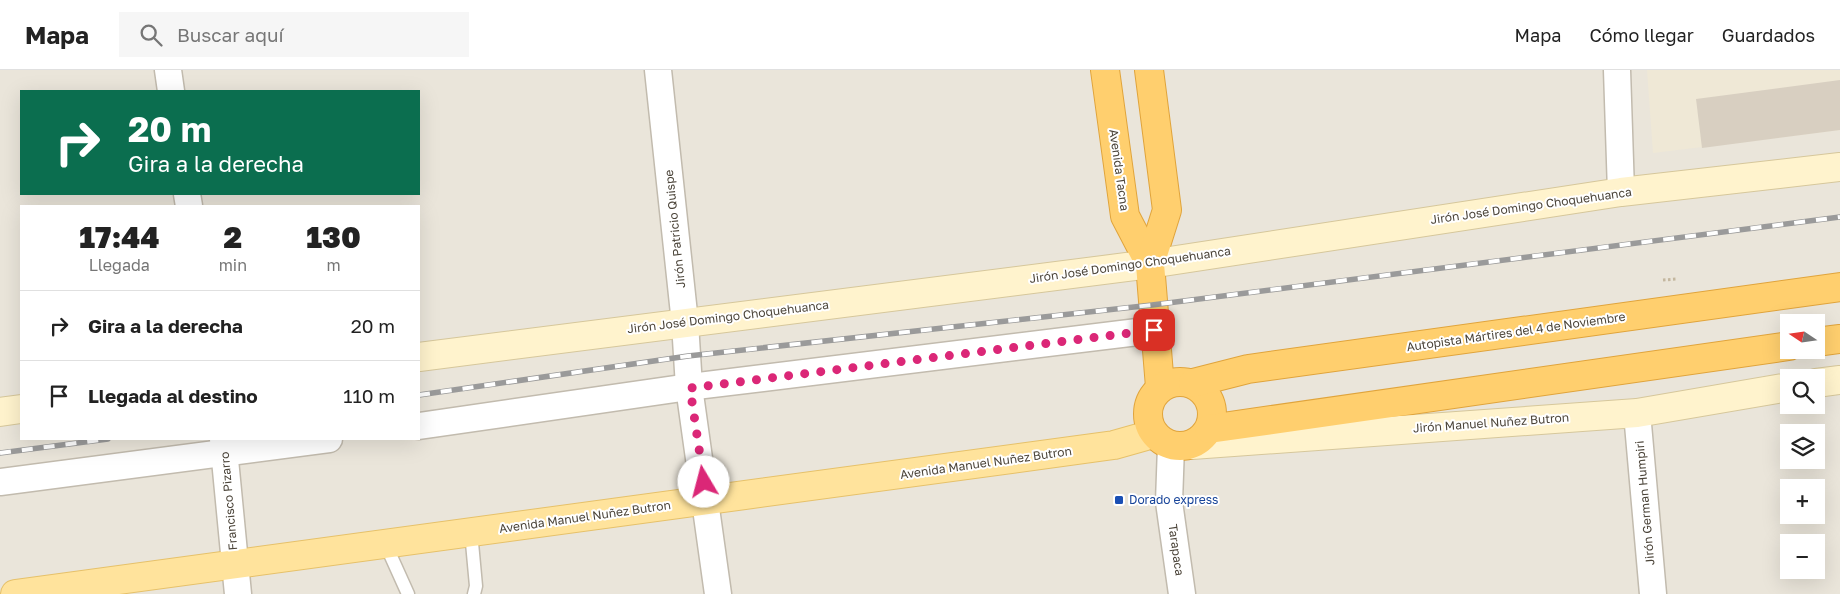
<!DOCTYPE html>
<html lang="es">
<meta charset="utf-8">
<style>
:root{--surface:#fff;--page:#f6f6f6;--text:#222;--muted:#767676;--line:#e0e0e0}
body{margin:0;font-family:"Golos Text",sans-serif;background:var(--page);color:var(--text);height:100vh;display:flex;flex-direction:column;font-size:19px;white-space:nowrap}
*{box-sizing:border-box;margin:0}
p{font-size:16px;color:var(--muted)}
.icon{flex:none;width:28px;height:28px;fill:none;stroke:currentColor;stroke-width:2;stroke-linecap:round;stroke-linejoin:round}
.map{position:relative;flex:1;overflow:hidden}
.panel{position:absolute;left:20px;top:135px;width:400px;height:235px;display:flex;flex-direction:column;background:var(--surface);border-radius:0px;box-shadow:0 5px 20px #0002}
.panel>*{flex:none}
.banner{position:absolute;left:20px;top:20px;width:400px;height:105px;border-radius:0px;box-shadow:0 5px 20px #0002;background:#0b6e4f;color:#fff;overflow:hidden}
.needle{width:32px;rotate:283deg}
.buttons{position:absolute;left:1780px;top:244px;display:grid;gap:10px}
.buttons a{display:grid;place-items:center;width:45px;height:45px;border-radius:0px;background:var(--surface);box-shadow:0 5px 20px #0002;font-size:25px}
.pin{position:absolute;display:grid;place-items:center;width:42px;height:42px;color:#fff;margin:-21px;border-radius:10px;box-shadow:0 2px 8px #0006}
.me{position:absolute;width:55px;margin:-28px;rotate:352deg;stroke-linejoin:round;filter:drop-shadow(0 0 4px #0008)}
.turn{display:flex;align-items:center;gap:18px;height:105px;padding:0 25px;font-size:22px}
.turn .icon{width:65px;height:65px;stroke-width:2.5}
.turn b{display:block;font-size:35px;line-height:42px}
.eta{display:flex;justify-content:space-evenly;align-items:center;height:85px;text-align:center}
.eta b{font-size:30px;font-weight:800;line-height:35px}
ul{padding:0;list-style:none}
li{display:flex;align-items:center;gap:15px;height:70px;padding:0 25px;border-top:1px solid var(--line)}
li div{flex:1}
li b{display:block;font-size:19px}
li em{font-style:normal}
header{display:flex;align-items:center;gap:30px;box-sizing:border-box;height:70px;padding:0 25px;background:var(--surface);border-bottom:1px solid var(--line)}
header strong{font-size:24px}
nav{display:flex;gap:28px;margin-inline-start:auto;font-size:18px}
.search{width:350px;height:45px;background:var(--page);display:flex;align-items:center;gap:12px;box-sizing:border-box;padding:0 18px;border-radius:0px;color:var(--muted);font-size:19px}
.map>svg:first-child{display:block}
</style>
<header>
<strong>Mapa</strong>
<div class="search"><svg class="icon" aria-label="search" viewBox="0 0 24 24"><circle cx="10" cy="10" r="6"/><path d="M15 15l6 6"/></svg>Buscar aquí</div>
<nav><a>Mapa</a><a>Cómo llegar</a><a>Guardados</a></nav>
</header>
<div class="map">
<svg width="1840" height="524" viewBox="0 0 1840 524">
<rect width="100%" height="100%" fill="#f6f3ec"/>
<path fill="#eae5da" fill-rule="evenodd" d="M 0,0 L 1840,0 L 1840,524 L 0,524 ZM 21,21 L 419,21 L 419,124 L 21,124 ZM 21,136 L 419,136 L 419,369 L 21,369 ZM 1789,252 L 1816,252 L 1816,280 L 1789,280 ZM 1789,308 L 1816,308 L 1816,335 L 1789,335 ZM 1789,362 L 1816,362 L 1816,390 L 1789,390 ZM 1789,418 L 1816,418 L 1816,445 L 1789,445 ZM 1789,472 L 1816,472 L 1816,500 L 1789,500 Z"/>
<path fill="#efe8d6" d="M 1647,0 L 1840,0 L 1840,60 L 1653,83 Z"/>
<path fill="#d8cfc1" d="M 1840,10 L 1840,60 L 1702,78 L 1696,29 Z"/>
<g fill="none" stroke-linecap="round" stroke-linejoin="round">
<g stroke="#c2bbae" stroke-width="15">
<g id="lane">
<path d="M 471,462 L 476,516 L 474,524"/>
<path d="M 385,473 L 408,524"/>
</g>
</g>
<g stroke="#c2bbae" stroke-width="29">
<g id="street">
<path d="M 168,0 L 171,21"/>
<path d="M 658,0 L 685,253 L 689,317 L 718,524"/>
<path d="M 1617,0 L 1621,122"/>
<path d="M 187,124 L 189,136"/>
<path d="M 1637,343 L 1653,524"/>
<path d="M 419,356 L 689,317 L 1154,260"/>
<path d="M 223,369 L 238,524"/>
<path d="M 1171,376 L 1169,432 L 1182,524"/>
<path d="M 0,412 L 329,369"/>
</g>
</g>
<g stroke="#d6c79b" stroke-width="30">
<g id="secondary">
<path d="M 419,287 L 1150,194 L 1621,122 L 1840,97"/>
<path d="M 1816,313 L 1840,310"/>
<path d="M 0,342 L 21,339"/>
<path d="M 1192,375 L 1637,343 L 1789,317"/>
</g>
</g>
<g stroke="#e6c16a" stroke-width="30">
<path id="primary" d="M 15,524 L 1114,375 L 1153,364"/>
</g>
<g stroke="#e0a43c" stroke-width="30">
<g id="highway">
<path d="M 1105,0 L 1125,146 L 1150,194"/>
<path d="M 1149,0 L 1167,140 L 1150,194 L 1160,317"/>
<path d="M 1816,272 L 1840,269"/>
<circle cx="1180" cy="344" r="32"/>
<path d="M 1193,313 L 1248,299 L 1840,217"/>
<path d="M 1209,359 L 1789,276"/>
</g>
</g>
<path stroke="#c4b79f" stroke-width="3" stroke-dasharray="2.5 2.5" stroke-linecap="butt" d="M 1663,210 L 1677,209"/>
<use href="#lane" stroke="#fff" stroke-width="12"/>
<use href="#street" stroke="#fff" stroke-width="26"/>
<use href="#secondary" stroke="#fff3cd" stroke-width="28"/>
<use href="#primary" stroke="#ffe39c" stroke-width="28"/>
<use href="#highway" stroke="#ffcf6e" stroke-width="28"/>
<g stroke="#9a9a9a" stroke-width="5.5">
<g id="rail">
<path d="M 419,325 L 688,286 L 1152,235 L 1840,147"/>
<path d="M 0,383 L 108,369"/>
</g>
</g>
<use href="#rail" stroke="#fff" stroke-width="4" stroke-dasharray="11" stroke-linecap="butt"/>
</g>
<g fill="none" stroke-linecap="round" stroke-linejoin="round">
<path stroke="#db2777" stroke-width="9" stroke-dasharray="0 16.2" d="M 704,412 L 690,318 L 1154,260"/>
</g>
<rect fill="#1a4fb4" stroke="#fff" stroke-width="2" x="1114" y="425" width="10" height="10" rx="2.5"/>
<g text-anchor="middle" stroke-width="4" stroke-linejoin="round" paint-order="stroke">
<g font-size="12" fill="#4b4439" stroke="#fff">
<text transform="translate(1119 100) rotate(82)" y="4">Avenida Tacna</text>
<text transform="translate(1531 136) rotate(-8)" y="4">Jirón José Domingo Choquehuanca</text>
<text transform="translate(675 159) rotate(-96)" y="4">Jirón Patricio Quispe</text>
<text transform="translate(1130 195) rotate(-8)" y="4">Jirón José Domingo Choquehuanca</text>
<text transform="translate(728 247) rotate(-7)" y="4">Jirón José Domingo Choquehuanca</text>
<text transform="translate(1516 262) rotate(-8)" y="4">Autopista Mártires del 4 de Noviembre</text>
<text transform="translate(1491 353) rotate(-4)" y="4">Jirón Manuel Nuñez Butron</text>
<text transform="translate(986 393) rotate(-8)" y="4">Avenida Manuel Nuñez Butron</text>
<text transform="translate(229 431) rotate(-95)" y="4">Francisco Pizarro</text>
<text transform="translate(1645 433) rotate(-95)" y="4">Jirón German Humpiri</text>
<text transform="translate(585 447) rotate(-8)" y="4">Avenida Manuel Nuñez Butron</text>
<text transform="translate(1176 480) rotate(82)" y="4">Tarapaca</text>
</g>
<g font-size="12" fill="#164399" stroke="#fff" text-anchor="start">
<text x="1129" y="434">Dorado express</text>
</g>
</g>
</svg>
<div class="buttons">
<a><svg class="needle" viewBox="-14 -14 28 28"><path d="M0-13l5 13h-10z" fill="#e53935"/><path d="M0 13l5-13h-10z" fill="#767676"/></svg></a>
<a><svg class="icon" aria-label="search" viewBox="0 0 24 24"><circle cx="10" cy="10" r="6"/><path d="M15 15l6 6"/></svg></a>
<a><svg class="icon" aria-label="layers" viewBox="0 0 24 24"><path d="M12 4l9 5-9 5-9-5zM3 14l9 5 9-5"/></svg></a>
<a>+</a>
<a>−</a>
</div>
<div class="pin" style="left:1154px;top:260px;background:#d93025"><svg class="icon" aria-label="arrive" viewBox="0 0 24 24"><path d="M6 21V4h12l-3 4 3 4H6"/></svg></div>
<svg class="me" style="left:704px;top:412px" viewBox="-20 -20 40 40"><circle r="19" fill="#fff"/><path d="M0-13L10 11 0 6-10 11z" fill="#db2777"/></svg>
<div class="banner">
<div class="turn"><svg class="icon" aria-label="right" viewBox="0 0 24 24"><path d="M7 20v-9h11M14 6l5 5-5 5"/></svg><div><b>20 m</b>Gira a la derecha</div></div>
</div>
<section class="panel">
<div class="eta">
<div><b>17:44</b><p>Llegada</p></div>
<div><b>2</b><p>min</p></div>
<div><b>130</b><p>m</p></div>
</div>
<ul>
<li><svg class="icon" aria-label="right" viewBox="0 0 24 24"><path d="M7 20v-9h11M14 6l5 5-5 5"/></svg><div><b>Gira a la derecha</b></div><em>20 m</em></li>
<li><svg class="icon" aria-label="arrive" viewBox="0 0 24 24"><path d="M6 21V4h12l-3 4 3 4H6"/></svg><div><b>Llegada al destino</b></div><em>110 m</em></li>
</ul>
</section>
</div>
